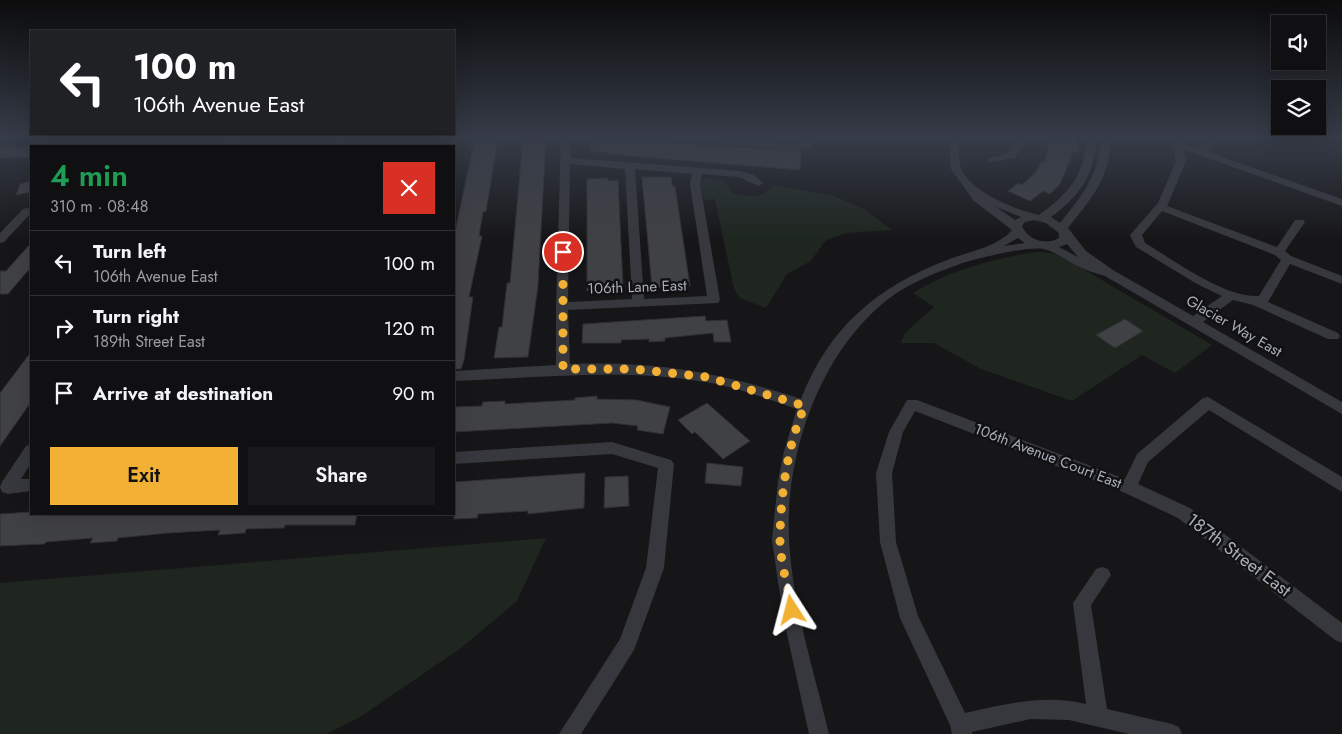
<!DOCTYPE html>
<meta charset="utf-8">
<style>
:root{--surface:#101012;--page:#19191b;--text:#f1f3f6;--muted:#9c9d9f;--line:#303032;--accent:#f2b134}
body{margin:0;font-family:Jost,sans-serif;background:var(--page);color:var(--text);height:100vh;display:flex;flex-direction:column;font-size:19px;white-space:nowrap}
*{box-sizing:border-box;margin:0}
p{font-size:16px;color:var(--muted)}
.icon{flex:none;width:28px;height:28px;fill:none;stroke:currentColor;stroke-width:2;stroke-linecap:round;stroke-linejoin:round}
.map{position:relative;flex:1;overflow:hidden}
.sheet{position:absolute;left:30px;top:145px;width:425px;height:370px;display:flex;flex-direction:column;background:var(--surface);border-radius:0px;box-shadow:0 5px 20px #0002,0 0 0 1px var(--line)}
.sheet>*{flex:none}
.guide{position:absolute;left:30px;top:30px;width:425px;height:105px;border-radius:0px;box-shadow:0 5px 20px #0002,0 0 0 1px var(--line);background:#202124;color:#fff;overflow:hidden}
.buttons{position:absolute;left:1271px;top:15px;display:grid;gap:10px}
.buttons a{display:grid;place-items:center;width:55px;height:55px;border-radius:0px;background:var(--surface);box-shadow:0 5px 20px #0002,0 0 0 1px var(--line);font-size:25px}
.pin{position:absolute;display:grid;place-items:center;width:42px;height:42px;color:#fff;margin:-21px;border:2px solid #fff;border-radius:50%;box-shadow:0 1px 5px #0007}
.me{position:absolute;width:55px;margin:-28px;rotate:351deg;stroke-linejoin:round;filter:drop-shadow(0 0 4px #0008)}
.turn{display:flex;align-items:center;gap:18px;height:105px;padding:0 20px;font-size:22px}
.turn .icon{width:65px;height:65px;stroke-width:2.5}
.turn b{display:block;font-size:35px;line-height:42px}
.round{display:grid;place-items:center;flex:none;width:52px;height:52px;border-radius:0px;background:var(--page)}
.overview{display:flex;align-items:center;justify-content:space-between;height:85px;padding:0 20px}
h1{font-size:30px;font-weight:600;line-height:38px;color:#1e9e55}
.button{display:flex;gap:10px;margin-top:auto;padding:10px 20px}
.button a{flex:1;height:58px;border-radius:0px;background:var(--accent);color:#111;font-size:20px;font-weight:600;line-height:58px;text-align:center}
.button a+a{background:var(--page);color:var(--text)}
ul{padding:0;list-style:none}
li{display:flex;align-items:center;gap:15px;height:65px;padding:0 20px;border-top:1px solid var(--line)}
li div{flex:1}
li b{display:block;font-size:19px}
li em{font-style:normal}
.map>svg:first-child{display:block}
</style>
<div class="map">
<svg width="1342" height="734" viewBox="0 0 1342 734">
<rect width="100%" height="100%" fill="#161618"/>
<g fill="#1e261f">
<path d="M 710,178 L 724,181 L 732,193 C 748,197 763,199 773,185 L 834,196 L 864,209 L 892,230 L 845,233 L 825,241 L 811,261 L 787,274 L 766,308 L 740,298 L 734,289 L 715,199 L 704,200 L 699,182 L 701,179 Z"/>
<path d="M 1034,252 C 1053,251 1064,256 1080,267 L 1212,345 L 1175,373 L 1142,355 L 1072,401 L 981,369 L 934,343 L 901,343 L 905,333 L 934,307 L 913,293 C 950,270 991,260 1034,252 Z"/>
<path d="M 546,538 L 517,601 L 461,648 L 360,717 L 326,734 L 0,734 L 0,583 Z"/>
</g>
<g fill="#404145" stroke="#303034">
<path d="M 475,138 L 498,138 L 486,211 L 483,212 L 479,236 L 482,236 L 469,297 L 473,297 L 464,360 L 461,369 L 454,369 L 454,236 Z"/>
<path d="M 546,138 L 538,286 L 528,357 L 494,358 L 499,327 L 502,327 L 507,283 L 510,283 L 523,139 Z"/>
<path d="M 593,138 L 801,151 L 800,170 L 620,155 L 588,150 Z"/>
<path d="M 1050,138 L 1075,138 L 1079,153 L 1072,151 L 1070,160 L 1060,184 L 1050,194 L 1043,191 L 1030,201 L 1008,191 L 1018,183 L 1022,185 L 1035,173 L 1042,161 L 1045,162 Z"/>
<path d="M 0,147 L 31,147 L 31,157 L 0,158 Z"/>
<path d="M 642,177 L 671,177 L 672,186 L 675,186 L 690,286 L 652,288 Z"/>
<path d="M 608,178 L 608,181 L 618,180 L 623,286 L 612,286 L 612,289 L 587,291 L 587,179 Z"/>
<path d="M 31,181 L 31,192 L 16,195 L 20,184 Z"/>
<path d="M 31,243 L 31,267 L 8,294 L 0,294 L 0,271 L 6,271 Z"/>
<path d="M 705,316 L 706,321 L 727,320 L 731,342 L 714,342 L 713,333 L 665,338 L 665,341 L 649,342 L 649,339 L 621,340 L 621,343 L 582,343 L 583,324 Z"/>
<path d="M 1125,319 L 1143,331 L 1115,348 L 1096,335 Z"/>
<path d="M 31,352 L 31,402 L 0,446 L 0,393 Z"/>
<path d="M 597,396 L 597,399 L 637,400 L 670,407 L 663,434 L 637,430 L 638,426 L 612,423 L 454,432 L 454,407 L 482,406 L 483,402 L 505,401 L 505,404 L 575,400 L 575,398 Z"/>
<path d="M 707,403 L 750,441 L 723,459 L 695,432 L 692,434 L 678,420 Z"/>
<path d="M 707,463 L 743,467 L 741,486 L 705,483 Z"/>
<path d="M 585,473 L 584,508 L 528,514 L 528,511 L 478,514 L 477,518 L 454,519 L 454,482 Z"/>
<path d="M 628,476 L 629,506 L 604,508 L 605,477 Z"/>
<path d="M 31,512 L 31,514 L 357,514 L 355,525 L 285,525 L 284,528 L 246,529 L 245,533 L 218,535 L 220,530 L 168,533 L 118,538 L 117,541 L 90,543 L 93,538 L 46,542 L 44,544 L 0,546 L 0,514 Z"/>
</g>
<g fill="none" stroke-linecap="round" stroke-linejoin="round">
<g fill="#37383d" fill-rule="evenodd">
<path d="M 16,138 L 104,138 L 99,141 L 21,141 Z"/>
<path d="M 229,138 L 239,138 L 234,146 L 224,146 Z"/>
<path d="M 336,138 L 346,138 L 343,146 L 333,146 Z"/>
<path d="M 449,138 L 459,138 L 455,148 L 447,146 Z"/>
<path d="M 561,138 L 571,138 L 571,158 L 740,171 L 754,175 L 763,183 L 758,186 L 739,177 L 702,174 L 700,184 L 720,300 L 718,303 L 568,310 L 570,364 C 656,361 719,372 801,399 C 829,327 877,287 947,260 C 967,252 998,247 1012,230 L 974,201 L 951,169 L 949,138 L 959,138 C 959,147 958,161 961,169 C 971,192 1016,210 1039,215 C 1068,194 1086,174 1086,138 L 1096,138 C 1096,173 1079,197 1051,217 L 1060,223 C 1082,196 1100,174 1100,138 L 1110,138 C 1111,178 1091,199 1068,228 L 1086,251 L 1113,270 L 1193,316 L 1222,296 L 1197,284 L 1136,247 L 1130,235 L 1158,203 L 1176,161 L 1170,138 L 1180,138 L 1181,142 L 1199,149 L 1209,138 L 1219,138 L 1208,152 L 1342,199 L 1342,206 L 1183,149 L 1186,161 L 1167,206 L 1277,247 L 1295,220 L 1303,220 L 1305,222 L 1285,251 L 1291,256 L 1342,276 L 1342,284 L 1290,264 L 1268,302 L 1338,333 L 1340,336 L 1338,339 L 1328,339 L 1253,305 L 1233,300 L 1203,322 L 1342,402 L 1342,414 L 1105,276 C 1096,273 1087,271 1080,267 C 1068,262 1055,251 1043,249 C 1027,246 973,259 957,265 C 933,274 907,284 887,300 C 820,353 785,454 789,538 C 792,604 814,670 829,734 L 809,734 L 783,616 L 772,540 L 778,481 L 784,451 L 797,409 C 767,399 737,387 705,382 C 621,368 538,378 454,381 L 454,371 L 556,365 L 556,306 ZM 570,164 L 625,169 L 632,299 L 568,302 ZM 635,169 L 692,174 L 690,184 L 707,296 L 644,299 ZM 996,207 L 1021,217 L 1015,220 ZM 1162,211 L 1275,255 L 1281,260 L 1259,296 C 1224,298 1174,260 1145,243 L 1142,235 ZM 1034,220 L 1046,223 L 1059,233 L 1059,238 C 1046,246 1028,240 1022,226 L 1025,222 ZM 1018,238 L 1025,243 L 1004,246 ZM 1067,244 L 1078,257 L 1080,258 L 1059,247 Z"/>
<path d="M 689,138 L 727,138 L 795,144 L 804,143 L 807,138 L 817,138 L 811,148 L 795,150 L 694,141 Z"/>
<path d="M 1017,138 L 1027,138 L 1015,158 L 989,162 L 989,158 L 1007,154 Z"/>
<path d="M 27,208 L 31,209 L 31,213 L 4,242 L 0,243 L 0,233 L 23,209 Z"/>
<path d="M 1208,397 L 1342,477 L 1342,492 L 1209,410 L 1148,462 L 1138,484 L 1190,508 L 1342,623 L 1342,643 L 1335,640 L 1178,518 L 1123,492 L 915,411 L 903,432 L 892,473 L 896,542 L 918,616 L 965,713 C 1007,704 1043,694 1086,704 L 1073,603 L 1096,569 L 1102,567 L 1108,569 L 1111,575 L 1091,605 L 1107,709 L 1172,724 L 1179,727 L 1182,734 L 1129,734 L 1069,720 L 1031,719 L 972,732 L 972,734 L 952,734 L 950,725 L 900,618 L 880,542 L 876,473 L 889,432 L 907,400 L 917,400 L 1125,479 L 1137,454 L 1203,398 Z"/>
<path d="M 612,442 L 671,460 L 674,464 L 664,568 L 634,650 L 581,734 L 559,734 L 620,639 L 646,568 L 658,468 L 612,454 L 454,464 L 454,452 Z"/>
<path d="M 31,444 L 31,463 L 21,479 L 31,479 L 31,491 L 8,494 L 2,492 L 0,487 L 2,482 L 26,446 Z"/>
</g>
</g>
<linearGradient id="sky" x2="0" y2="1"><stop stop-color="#0c0c0d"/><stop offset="0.57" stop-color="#363c48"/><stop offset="1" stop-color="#363c48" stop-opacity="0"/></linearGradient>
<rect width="1342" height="241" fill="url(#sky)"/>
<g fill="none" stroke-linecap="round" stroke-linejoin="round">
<path stroke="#f2b134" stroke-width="9" stroke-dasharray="0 16.2" d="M 563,252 L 563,369 L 633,369 L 707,377 L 805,406 C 787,444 780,500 780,542 C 781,564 788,588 792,610"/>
</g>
<g text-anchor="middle" stroke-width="5" stroke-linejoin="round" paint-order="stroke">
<g font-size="15" fill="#a8adb8" stroke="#111113">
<text transform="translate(637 287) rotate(-2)" y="5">106th Lane East</text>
<text transform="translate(1234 326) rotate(30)" y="5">Glacier Way East</text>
<text transform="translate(1048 456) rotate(21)" y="5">106th Avenue Court East</text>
</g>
<g font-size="18" fill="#a8adb8" stroke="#111113">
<text transform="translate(1239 555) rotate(37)" y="6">187th Street East</text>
</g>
</g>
</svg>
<div class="buttons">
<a><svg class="icon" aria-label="sound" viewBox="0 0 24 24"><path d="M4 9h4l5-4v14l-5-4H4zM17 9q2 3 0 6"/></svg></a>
<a><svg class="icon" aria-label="layers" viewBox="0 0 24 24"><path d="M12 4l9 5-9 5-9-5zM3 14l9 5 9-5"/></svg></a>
</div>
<div class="pin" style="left:563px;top:252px;background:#d93025"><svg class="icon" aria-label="arrive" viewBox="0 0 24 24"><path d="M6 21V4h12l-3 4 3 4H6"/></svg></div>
<svg class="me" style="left:792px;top:610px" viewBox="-20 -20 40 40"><path d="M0-17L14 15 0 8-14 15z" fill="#f2b134" stroke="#fff" stroke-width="4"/></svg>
<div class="guide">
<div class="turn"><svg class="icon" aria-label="left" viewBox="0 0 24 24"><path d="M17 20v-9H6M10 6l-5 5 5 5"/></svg><div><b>100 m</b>106th Avenue East</div></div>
</div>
<section class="sheet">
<div class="overview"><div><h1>4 min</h1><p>310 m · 08:48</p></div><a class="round" style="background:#d93025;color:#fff"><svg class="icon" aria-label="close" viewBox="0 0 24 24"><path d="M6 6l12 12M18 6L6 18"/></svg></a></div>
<ul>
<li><svg class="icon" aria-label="left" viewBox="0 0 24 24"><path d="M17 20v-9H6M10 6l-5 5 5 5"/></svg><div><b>Turn left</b><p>106th Avenue East</p></div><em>100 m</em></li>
<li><svg class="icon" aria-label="right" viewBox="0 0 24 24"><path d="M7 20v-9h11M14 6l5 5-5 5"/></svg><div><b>Turn right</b><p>189th Street East</p></div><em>120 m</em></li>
<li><svg class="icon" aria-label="arrive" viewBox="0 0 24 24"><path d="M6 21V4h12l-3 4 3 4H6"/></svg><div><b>Arrive at destination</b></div><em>90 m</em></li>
</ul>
<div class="button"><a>Exit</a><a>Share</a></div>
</section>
</div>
